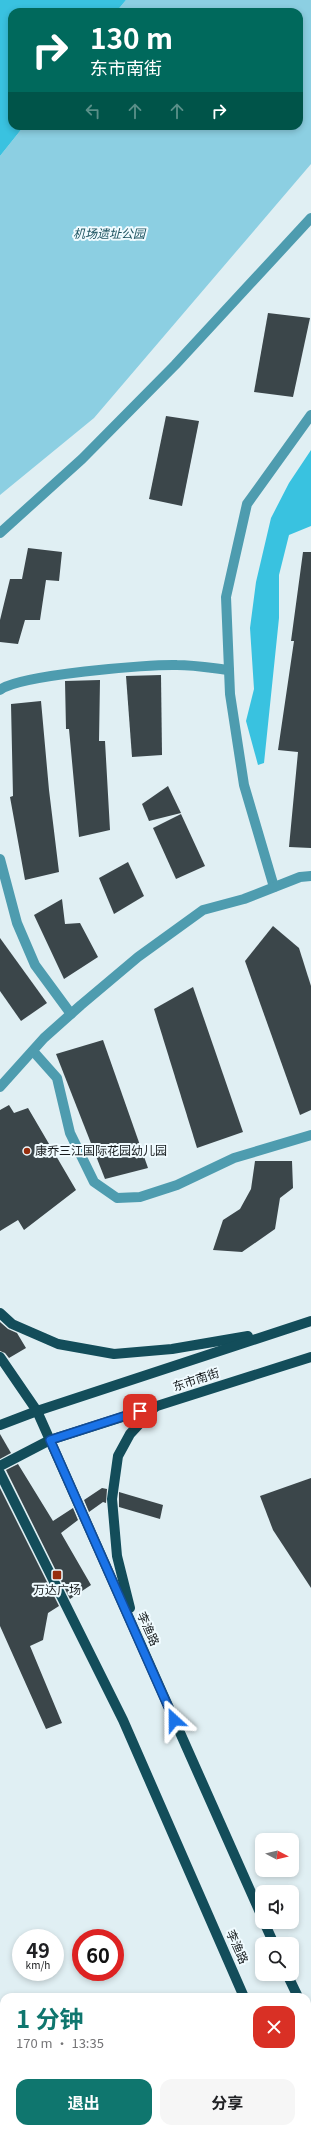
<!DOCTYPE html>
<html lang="zh">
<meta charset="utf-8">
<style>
:root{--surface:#fff;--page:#f6f6f6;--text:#202124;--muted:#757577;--accent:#0f766e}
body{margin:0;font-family:Georgia,"Noto Sans SC",serif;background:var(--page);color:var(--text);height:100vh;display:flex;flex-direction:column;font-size:15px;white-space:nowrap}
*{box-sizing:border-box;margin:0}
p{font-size:13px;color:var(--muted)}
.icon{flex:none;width:22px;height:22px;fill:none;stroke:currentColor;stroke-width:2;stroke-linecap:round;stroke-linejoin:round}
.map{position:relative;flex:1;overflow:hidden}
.panel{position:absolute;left:0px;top:1993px;width:311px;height:140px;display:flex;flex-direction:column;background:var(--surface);border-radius:12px 12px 0 0;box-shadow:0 2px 6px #0003}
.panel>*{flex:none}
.guide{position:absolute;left:8px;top:8px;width:295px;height:122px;border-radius:12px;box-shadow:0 2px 6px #0003;background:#00695c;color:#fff;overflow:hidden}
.needle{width:26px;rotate:97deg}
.fabs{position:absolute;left:255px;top:1833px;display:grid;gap:8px}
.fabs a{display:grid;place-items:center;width:44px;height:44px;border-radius:8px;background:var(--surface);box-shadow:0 2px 6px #0003;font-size:20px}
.speed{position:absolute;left:12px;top:1929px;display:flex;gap:8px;font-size:20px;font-weight:700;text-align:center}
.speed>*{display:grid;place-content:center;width:52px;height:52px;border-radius:50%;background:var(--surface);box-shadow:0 2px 6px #0003;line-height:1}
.speed small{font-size:10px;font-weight:400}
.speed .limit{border:6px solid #d22;background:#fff;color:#111}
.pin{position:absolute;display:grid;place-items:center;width:34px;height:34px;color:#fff;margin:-17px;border-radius:8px;box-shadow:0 2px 6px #0006}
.me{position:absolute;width:44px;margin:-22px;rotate:336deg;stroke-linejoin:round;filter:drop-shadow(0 0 3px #0008)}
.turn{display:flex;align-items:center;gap:14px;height:84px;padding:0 16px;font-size:18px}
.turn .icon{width:52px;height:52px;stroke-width:2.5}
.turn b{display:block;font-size:28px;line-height:34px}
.lanes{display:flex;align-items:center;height:38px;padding:0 16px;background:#0003;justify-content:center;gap:20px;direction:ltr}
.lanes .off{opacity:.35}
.round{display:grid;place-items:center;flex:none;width:42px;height:42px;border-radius:12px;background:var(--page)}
.headline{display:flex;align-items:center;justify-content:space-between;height:68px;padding:0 16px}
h1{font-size:24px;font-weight:700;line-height:30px;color:var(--accent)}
.cta{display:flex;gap:8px;margin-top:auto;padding:8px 16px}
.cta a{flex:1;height:46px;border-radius:12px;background:var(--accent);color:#fff;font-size:16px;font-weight:700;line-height:46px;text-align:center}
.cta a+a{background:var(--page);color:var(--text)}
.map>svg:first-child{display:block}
</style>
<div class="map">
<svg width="311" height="2133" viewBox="0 0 311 2133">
<rect width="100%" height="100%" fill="#e0eff3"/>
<path fill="#8ccfe2" d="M 126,0 L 311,0 L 311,164 L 94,418 L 0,495 L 0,156 L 24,126 L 299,126 L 299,12 L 116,12 Z"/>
<g fill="#39c2e0">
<path d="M 0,0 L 126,0 L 116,12 L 12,12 L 12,126 L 24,126 L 0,156 Z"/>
<path d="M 311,450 L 311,526 L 289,535 L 279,575 L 279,618 L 264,763 L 258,765 L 246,721 L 254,689 L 250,628 L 256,582 L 271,518 L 289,483 Z"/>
</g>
<g fill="#3b464a">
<path d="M 268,313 L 310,318 L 293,397 L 254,392 Z"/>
<path d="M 166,416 L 199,421 L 182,506 L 149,499 Z"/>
<path d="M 28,548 L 62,552 L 59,581 L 46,580 L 40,620 L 25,620 L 18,644 L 0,642 L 0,620 L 10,579 L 22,579 Z"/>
<path d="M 303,552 L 311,552 L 311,848 L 289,847 L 298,752 L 278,750 L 294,641 L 291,641 Z"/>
<path d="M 161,675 L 162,755 L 132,757 L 126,676 Z"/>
<path d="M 100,680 L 99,741 L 105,741 L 110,830 L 79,837 L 69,729 L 66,729 L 65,681 Z"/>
<path d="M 41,701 L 49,790 L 59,872 L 25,880 L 10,797 L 13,796 L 11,704 Z"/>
<path d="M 168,786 L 181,813 L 149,821 L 142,804 Z"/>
<path d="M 181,814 L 205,866 L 176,879 L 153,828 Z"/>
<path d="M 128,862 L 144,896 L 114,914 L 99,878 Z"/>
<path d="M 62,899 L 65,924 L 80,923 L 98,957 L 64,979 L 34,915 Z"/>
<path d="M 273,926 L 299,948 L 311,986 L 311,1110 L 300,1115 L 245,961 Z"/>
<path d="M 0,938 L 47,1003 L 21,1021 L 0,991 Z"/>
<path d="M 193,987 L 243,1132 L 197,1148 L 154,1009 Z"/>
<path d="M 103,1040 L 148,1168 L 105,1179 L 56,1054 Z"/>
<path d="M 9,1105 L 14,1113 L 28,1108 L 76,1190 L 24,1230 L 18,1220 L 0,1231 L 0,1110 Z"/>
<path d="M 255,1161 L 292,1161 L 293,1188 L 280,1198 L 275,1229 L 242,1252 L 213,1250 L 223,1220 L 240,1209 L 251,1189 Z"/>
<path d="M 0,1322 L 8,1329 L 17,1333 L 26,1348 L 9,1358 L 5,1353 L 0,1351 Z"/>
<path d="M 0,1434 L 11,1453 L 0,1459 Z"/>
<path d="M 18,1464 L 53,1521 L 73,1508 L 78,1520 L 61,1533 L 91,1585 L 70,1599 L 6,1470 Z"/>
<path d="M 311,1478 L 311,1588 L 273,1530 L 260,1496 Z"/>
<path d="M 0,1488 L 59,1606 L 48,1613 L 43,1640 L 30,1646 L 62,1723 L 46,1729 L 0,1626 Z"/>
<path d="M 102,1488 L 107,1489 L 106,1503 L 103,1502 L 89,1512 L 84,1500 Z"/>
<path d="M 119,1492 L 163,1505 L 160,1519 L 119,1507 Z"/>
</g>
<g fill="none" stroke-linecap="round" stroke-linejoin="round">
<g stroke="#4e9caf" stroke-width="10">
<path d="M 0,533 L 82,459 L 175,365 L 311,218"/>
<path d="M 0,690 C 18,675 149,664 177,665 C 194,665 212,668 229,670"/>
<path d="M 0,859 L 17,923 L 35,965 L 71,1014"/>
<path d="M 274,887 L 244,785 L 230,694 L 226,597 L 247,504 L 311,415"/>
<path d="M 33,1051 L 57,1078 L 70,1133 L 94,1182 L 117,1198 L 140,1197 L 177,1185 L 234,1158 L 311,1135"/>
<path d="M 0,1087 L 44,1038 L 81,1005 L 138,957 L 203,910 L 244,899 L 300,877 L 311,876"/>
</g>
<g stroke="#134d5a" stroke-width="10">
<path d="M 0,1313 L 12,1324 L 58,1344 L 114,1354 L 172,1349 L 248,1336"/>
<path d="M 0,1357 L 37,1411 L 262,1917"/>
<path d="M 0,1425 L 37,1411 L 311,1321"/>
<path d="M 0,1466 L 50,1440 L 311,1357"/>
<path d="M 0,1473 L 123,1720 L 244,1997"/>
<path d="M 130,1608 L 117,1556 L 112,1499 L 118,1456 L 130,1434 L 155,1407"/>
<path d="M 264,1922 L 274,1944"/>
<path d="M 287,1974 L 298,1997"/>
<path d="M 307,2018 L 311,2027"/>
<path d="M 302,2129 L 304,2133"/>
</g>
</g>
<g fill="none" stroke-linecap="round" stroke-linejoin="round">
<g stroke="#114b97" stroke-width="10">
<path id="route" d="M 140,1411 L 50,1440 L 174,1720"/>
</g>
<use href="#route" stroke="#1a73e8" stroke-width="7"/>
</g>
<g fill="#972f0f" stroke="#f0fbff" stroke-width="1.5">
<circle cx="27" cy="1151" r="4"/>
<rect x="52" y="1570" width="10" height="10" rx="2"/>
</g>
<g text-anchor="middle" stroke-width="4" stroke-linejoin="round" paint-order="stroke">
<g font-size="12" font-style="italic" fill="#1c5360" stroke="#f0fbff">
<text x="109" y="238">机场遗址公园</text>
</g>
<g font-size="12" fill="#171c1e" stroke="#f0fbff" text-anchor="start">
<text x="35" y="1155">康乔三江国际花园幼儿园</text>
<text x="57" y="1594" text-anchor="middle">万达广场</text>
</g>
<g font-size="12" fill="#171c1e" stroke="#f0fbff">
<text transform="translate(196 1380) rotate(-18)" y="4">东市南街</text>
<text transform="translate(148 1629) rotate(66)" y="4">李渔路</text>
<text transform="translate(237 1947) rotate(66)" y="4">李渔路</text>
</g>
</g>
</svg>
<div class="fabs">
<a><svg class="needle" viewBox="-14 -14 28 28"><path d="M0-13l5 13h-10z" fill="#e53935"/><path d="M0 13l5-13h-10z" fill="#757577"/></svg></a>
<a><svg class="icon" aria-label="sound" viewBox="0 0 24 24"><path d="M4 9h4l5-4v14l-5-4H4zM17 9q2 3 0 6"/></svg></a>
<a><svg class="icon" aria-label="search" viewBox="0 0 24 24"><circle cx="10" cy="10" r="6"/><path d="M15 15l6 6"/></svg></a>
</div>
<div class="speed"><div>49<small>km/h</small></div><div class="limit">60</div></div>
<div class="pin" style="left:140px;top:1411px;background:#d93025"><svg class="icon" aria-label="arrive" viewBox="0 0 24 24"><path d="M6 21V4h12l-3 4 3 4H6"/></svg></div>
<svg class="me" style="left:174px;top:1720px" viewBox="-20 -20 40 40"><path d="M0-17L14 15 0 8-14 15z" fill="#1a73e8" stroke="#fff" stroke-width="4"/></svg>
<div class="guide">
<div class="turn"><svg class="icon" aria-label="right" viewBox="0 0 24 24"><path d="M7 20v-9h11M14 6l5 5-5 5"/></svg><div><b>130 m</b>东市南街</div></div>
<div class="lanes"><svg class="icon off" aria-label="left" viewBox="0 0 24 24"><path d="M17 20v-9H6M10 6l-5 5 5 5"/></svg><svg class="icon off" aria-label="ahead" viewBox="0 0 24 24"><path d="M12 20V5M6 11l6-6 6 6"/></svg><svg class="icon off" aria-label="ahead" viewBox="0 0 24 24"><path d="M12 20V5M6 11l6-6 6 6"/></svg><svg class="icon" aria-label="right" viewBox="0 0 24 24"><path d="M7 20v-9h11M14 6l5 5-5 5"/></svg></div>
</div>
<section class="panel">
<div class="headline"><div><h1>1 分钟</h1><p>170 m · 13:35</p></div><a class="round" style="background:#d93025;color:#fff"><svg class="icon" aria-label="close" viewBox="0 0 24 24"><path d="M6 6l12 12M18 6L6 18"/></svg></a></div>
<div class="cta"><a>退出</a><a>分享</a></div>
</section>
</div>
